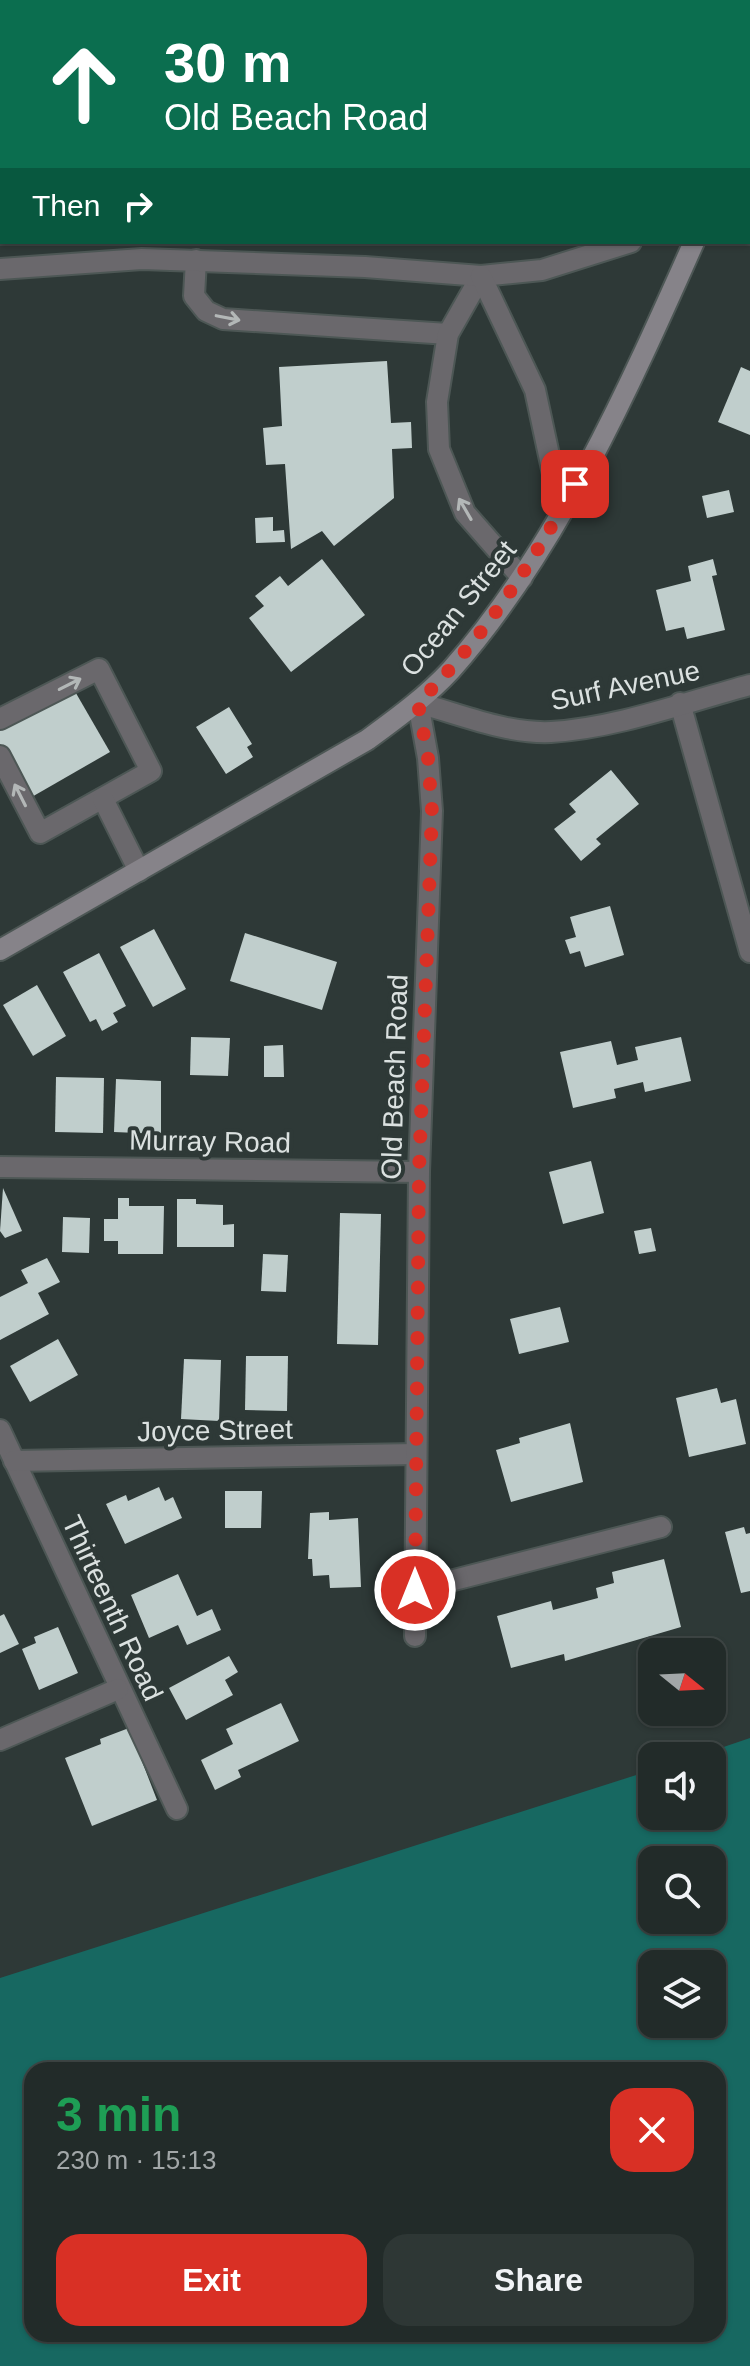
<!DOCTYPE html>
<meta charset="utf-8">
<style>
:root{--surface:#222b29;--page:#2e3735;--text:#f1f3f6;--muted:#a2a7a8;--line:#3f4746;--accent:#d93025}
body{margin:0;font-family:Helvetica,sans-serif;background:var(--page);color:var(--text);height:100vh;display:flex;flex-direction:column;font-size:30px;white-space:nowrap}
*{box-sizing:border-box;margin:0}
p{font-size:26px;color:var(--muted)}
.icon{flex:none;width:44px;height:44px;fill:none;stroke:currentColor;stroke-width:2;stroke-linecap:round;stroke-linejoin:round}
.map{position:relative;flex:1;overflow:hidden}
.side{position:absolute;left:24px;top:2062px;width:702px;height:280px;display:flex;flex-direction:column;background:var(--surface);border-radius:24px;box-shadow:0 2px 6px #0004,0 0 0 2px var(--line)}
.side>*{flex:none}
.hud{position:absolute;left:0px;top:0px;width:750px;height:244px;box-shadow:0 2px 6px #0004,0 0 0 2px var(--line);background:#0b6e4f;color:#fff;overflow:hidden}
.needle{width:52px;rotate:108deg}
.buttons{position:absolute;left:638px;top:1638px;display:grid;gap:16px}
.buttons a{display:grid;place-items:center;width:88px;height:88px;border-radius:16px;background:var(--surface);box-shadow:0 2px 6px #0004,0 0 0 2px var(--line);font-size:40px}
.pin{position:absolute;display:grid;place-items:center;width:68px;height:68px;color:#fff;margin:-34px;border-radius:16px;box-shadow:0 4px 12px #0006}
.me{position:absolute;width:88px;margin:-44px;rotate:0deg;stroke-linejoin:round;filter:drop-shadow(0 0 6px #0008)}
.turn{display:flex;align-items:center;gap:28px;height:168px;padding:0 32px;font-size:36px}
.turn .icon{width:104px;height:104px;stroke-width:2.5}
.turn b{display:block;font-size:56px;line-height:68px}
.then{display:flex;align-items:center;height:76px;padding:0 32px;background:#0003;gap:16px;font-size:30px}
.round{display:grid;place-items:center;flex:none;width:84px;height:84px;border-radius:24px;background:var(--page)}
.summary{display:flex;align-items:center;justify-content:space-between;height:136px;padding:0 32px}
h1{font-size:48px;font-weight:700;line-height:60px;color:#1e9e55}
.button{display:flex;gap:16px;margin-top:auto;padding:16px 32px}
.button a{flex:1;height:92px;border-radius:24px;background:var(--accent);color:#fff;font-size:32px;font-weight:700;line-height:92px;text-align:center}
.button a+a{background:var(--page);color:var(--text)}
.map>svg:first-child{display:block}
</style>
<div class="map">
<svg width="750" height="2366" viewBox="0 0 750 2366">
<rect width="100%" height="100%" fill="#2e3937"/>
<path fill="#176861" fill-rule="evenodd" d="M 750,1738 L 750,2366 L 0,2366 L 0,1978 L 652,1770 L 652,1816 L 712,1816 L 712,1756 L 697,1756 ZM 652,1860 L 712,1860 L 712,1920 L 652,1920 ZM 652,1964 L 712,1964 L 712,2024 L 652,2024 ZM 32,2070 L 718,2070 L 718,2334 L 32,2334 Z"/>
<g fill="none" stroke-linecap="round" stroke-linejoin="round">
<path stroke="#176861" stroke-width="10" d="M 428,0 L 439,2"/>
</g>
<g fill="#c0cecc">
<path d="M 387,361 L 391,423 L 411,422 L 412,448 L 392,449 L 394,498 L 334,546 L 322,531 L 291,549 L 285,464 L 266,465 L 263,428 L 282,426 L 279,367 Z"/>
<path d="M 741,367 L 750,371 L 750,435 L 718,422 Z"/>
<path d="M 729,490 L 734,512 L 707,518 L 702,496 Z"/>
<path d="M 273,517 L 273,531 L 284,530 L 285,542 L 256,543 L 255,518 Z"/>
<path d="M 322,559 L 365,615 L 291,672 L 249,618 L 264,606 L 255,596 L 280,576 L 288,586 Z"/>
<path d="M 713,559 L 717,575 L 712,576 L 725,630 L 687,639 L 684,627 L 666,631 L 656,590 L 691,581 L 688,566 Z"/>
<path d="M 73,688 L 110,752 L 30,798 L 0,745 L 0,729 Z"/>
<path d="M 229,707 L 252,744 L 247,747 L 253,757 L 226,774 L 196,727 Z"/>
<path d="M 611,770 L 639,804 L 596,839 L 601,844 L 581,861 L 554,829 L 576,812 L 569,804 Z"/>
<path d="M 610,906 L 624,955 L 585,967 L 580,951 L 570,954 L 565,940 L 576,937 L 570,917 Z"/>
<path d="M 154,929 L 186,989 L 153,1007 L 120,947 Z"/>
<path d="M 245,933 L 337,962 L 322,1010 L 230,981 Z"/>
<path d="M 99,953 L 126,1006 L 113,1013 L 118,1022 L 102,1031 L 96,1019 L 90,1022 L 63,972 Z"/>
<path d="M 37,985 L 66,1036 L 33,1056 L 3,1005 Z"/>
<path d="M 191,1037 L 230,1038 L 228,1076 L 190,1075 Z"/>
<path d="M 681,1037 L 691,1081 L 645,1092 L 643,1082 L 614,1089 L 616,1098 L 573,1108 L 560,1052 L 611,1041 L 617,1065 L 638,1060 L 635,1047 Z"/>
<path d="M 283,1045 L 284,1077 L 264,1077 L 264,1046 Z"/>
<path d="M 56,1077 L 104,1078 L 103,1133 L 55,1132 Z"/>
<path d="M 116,1079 L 161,1081 L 161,1134 L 114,1132 Z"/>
<path d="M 591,1161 L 604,1213 L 563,1224 L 549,1172 Z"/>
<path d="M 3,1188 L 22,1231 L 5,1238 L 0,1231 Z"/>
<path d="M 118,1198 L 129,1198 L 129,1206 L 164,1206 L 163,1254 L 118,1254 L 118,1241 L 104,1241 L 104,1219 L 118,1219 Z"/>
<path d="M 177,1199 L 196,1199 L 196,1204 L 223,1205 L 223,1225 L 234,1224 L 234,1247 L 177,1247 Z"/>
<path d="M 340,1213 L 381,1214 L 378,1345 L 337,1344 Z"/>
<path d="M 63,1217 L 90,1218 L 89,1253 L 62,1252 Z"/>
<path d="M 651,1228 L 656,1251 L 639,1254 L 634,1231 Z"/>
<path d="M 263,1254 L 288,1255 L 286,1292 L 261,1291 Z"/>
<path d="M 47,1258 L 60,1282 L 38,1293 L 49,1314 L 0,1340 L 0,1297 L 28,1283 L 21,1270 Z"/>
<path d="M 560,1307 L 569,1342 L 519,1354 L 510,1319 Z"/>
<path d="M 58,1339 L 78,1375 L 30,1402 L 10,1366 Z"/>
<path d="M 246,1356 L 288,1356 L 287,1411 L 245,1410 Z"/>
<path d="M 184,1359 L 221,1360 L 219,1421 L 181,1419 Z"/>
<path d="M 717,1388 L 721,1403 L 736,1399 L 746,1444 L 689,1457 L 676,1398 Z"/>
<path d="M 570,1423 L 583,1482 L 511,1502 L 496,1450 L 520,1443 L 519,1438 Z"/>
<path d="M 159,1487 L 165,1501 L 173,1497 L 182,1518 L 125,1544 L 106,1504 L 126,1495 L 128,1501 Z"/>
<path d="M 225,1491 L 262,1491 L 261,1528 L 225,1528 Z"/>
<path d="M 329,1512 L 329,1520 L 358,1518 L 361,1587 L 330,1588 L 329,1575 L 313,1576 L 312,1559 L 308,1559 L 310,1513 Z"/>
<path d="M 744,1527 L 746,1534 L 750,1533 L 750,1591 L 741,1593 L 725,1532 Z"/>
<path d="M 664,1559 L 681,1627 L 565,1661 L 564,1654 L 511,1668 L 497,1616 L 551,1601 L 553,1610 L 598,1598 L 596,1588 L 614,1583 L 612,1572 Z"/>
<path d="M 178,1574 L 197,1616 L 212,1609 L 221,1630 L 187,1645 L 178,1625 L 149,1638 L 131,1595 Z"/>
<path d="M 4,1614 L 19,1644 L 0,1653 L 0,1616 Z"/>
<path d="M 58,1627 L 78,1673 L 39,1690 L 22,1649 L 36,1643 L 34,1637 Z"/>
<path d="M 229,1656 L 238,1672 L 225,1680 L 233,1695 L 186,1720 L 169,1688 Z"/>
<path d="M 281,1703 L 299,1741 L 238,1770 L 241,1777 L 215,1790 L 201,1760 L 233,1744 L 226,1729 Z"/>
<path d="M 129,1728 L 157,1800 L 92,1826 L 65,1758 L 101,1744 L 100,1739 Z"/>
</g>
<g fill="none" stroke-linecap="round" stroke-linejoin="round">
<g stroke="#4d5755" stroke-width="24">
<g id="service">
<path d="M 196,260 L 194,296 L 206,311 L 223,319 L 448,334"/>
<path d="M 481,276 L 448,334 L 437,402 L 439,449 L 465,513 L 522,578"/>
<path d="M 0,719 L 99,669 L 151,771 L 40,833 L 0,756"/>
<path d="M 103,799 L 139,871"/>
</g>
</g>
<g stroke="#4d5755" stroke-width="24">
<g id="minor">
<path d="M 680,703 L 750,952"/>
<path d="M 0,1167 L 419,1172"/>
<path d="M 0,1430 L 177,1809"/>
<path d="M 14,1461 L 416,1454"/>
<path d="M 415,1590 L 661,1527"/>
<path d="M 415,1636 L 419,1172 L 432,811 L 428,758 L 418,703 C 460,714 506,734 551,732 C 617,728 686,702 750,685"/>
<path d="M 0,1740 L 118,1689"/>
</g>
</g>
<g stroke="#4d5755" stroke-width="24">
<g id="tertiary">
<path d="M 0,269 L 142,259 L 365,267 L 481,276 L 542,270 L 631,242"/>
<path d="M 481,276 L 535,390 L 561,511"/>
</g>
</g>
<g stroke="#4d5755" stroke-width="24">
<g id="secondary">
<path d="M 748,125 L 750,120"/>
<path d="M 0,950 L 367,740 C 397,718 426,697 451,670 C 556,552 630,386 694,242"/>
</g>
</g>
<use href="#service" stroke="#6a686c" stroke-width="20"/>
<use href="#minor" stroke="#6a686c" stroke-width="20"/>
<use href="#tertiary" stroke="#6a686c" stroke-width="20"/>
<use href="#secondary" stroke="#868389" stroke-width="20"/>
</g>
<defs><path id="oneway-shaft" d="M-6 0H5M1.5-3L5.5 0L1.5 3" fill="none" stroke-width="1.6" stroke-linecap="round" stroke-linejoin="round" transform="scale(2)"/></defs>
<g stroke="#b3b7b7">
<use href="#oneway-shaft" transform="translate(228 318) rotate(11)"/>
<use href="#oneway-shaft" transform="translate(465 509) rotate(-120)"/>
<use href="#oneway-shaft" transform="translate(70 684) rotate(-27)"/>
<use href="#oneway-shaft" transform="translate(20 795) rotate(-117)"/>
</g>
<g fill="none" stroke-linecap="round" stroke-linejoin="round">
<path stroke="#d93025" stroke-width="14" stroke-dasharray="0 25.2" d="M 415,1590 L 419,1172 L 432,811 L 428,758 L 418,703 C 483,638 532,565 575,484"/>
</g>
<g text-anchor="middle" stroke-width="8" stroke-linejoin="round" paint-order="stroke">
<g font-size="28" fill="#dbe1e0" stroke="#2e3937">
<text transform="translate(458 608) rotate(-51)" y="10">Ocean Street</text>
<text transform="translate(625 685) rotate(-12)" y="10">Surf Avenue</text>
<text transform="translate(394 1077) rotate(-88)" y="10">Old Beach Road</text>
<text transform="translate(210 1141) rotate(1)" y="10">Murray Road</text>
<text transform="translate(215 1430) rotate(-1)" y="10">Joyce Street</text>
<text transform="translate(113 1608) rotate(65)" y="10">Thirteenth Road</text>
</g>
</g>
</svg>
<div class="buttons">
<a><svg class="needle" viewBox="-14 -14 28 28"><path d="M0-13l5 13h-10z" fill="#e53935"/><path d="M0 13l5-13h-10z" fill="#a2a7a8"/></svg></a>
<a><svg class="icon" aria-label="sound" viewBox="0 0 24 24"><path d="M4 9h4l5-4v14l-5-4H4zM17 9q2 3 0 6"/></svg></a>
<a><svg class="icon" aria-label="search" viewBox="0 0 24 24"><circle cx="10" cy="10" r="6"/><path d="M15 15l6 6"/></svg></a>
<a><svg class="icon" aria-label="layers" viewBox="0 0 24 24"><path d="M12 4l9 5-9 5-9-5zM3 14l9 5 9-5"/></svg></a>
</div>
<div class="pin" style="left:575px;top:484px;background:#d93025"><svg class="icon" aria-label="arrive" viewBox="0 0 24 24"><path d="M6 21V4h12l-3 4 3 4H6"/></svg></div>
<svg class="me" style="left:415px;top:1590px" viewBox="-20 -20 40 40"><circle r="17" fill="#d93025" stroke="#fff" stroke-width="3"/><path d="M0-11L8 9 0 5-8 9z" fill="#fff"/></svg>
<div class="hud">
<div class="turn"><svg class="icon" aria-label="ahead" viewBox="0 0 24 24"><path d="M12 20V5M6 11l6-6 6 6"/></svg><div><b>30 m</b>Old Beach Road</div></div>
<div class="then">Then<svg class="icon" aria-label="right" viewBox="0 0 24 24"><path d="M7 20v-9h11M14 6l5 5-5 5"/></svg></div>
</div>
<section class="side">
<div class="summary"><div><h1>3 min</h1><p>230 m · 15:13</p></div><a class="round" style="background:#d93025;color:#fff"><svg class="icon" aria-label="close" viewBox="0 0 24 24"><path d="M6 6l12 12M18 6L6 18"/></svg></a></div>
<div class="button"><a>Exit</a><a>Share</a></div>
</section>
</div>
